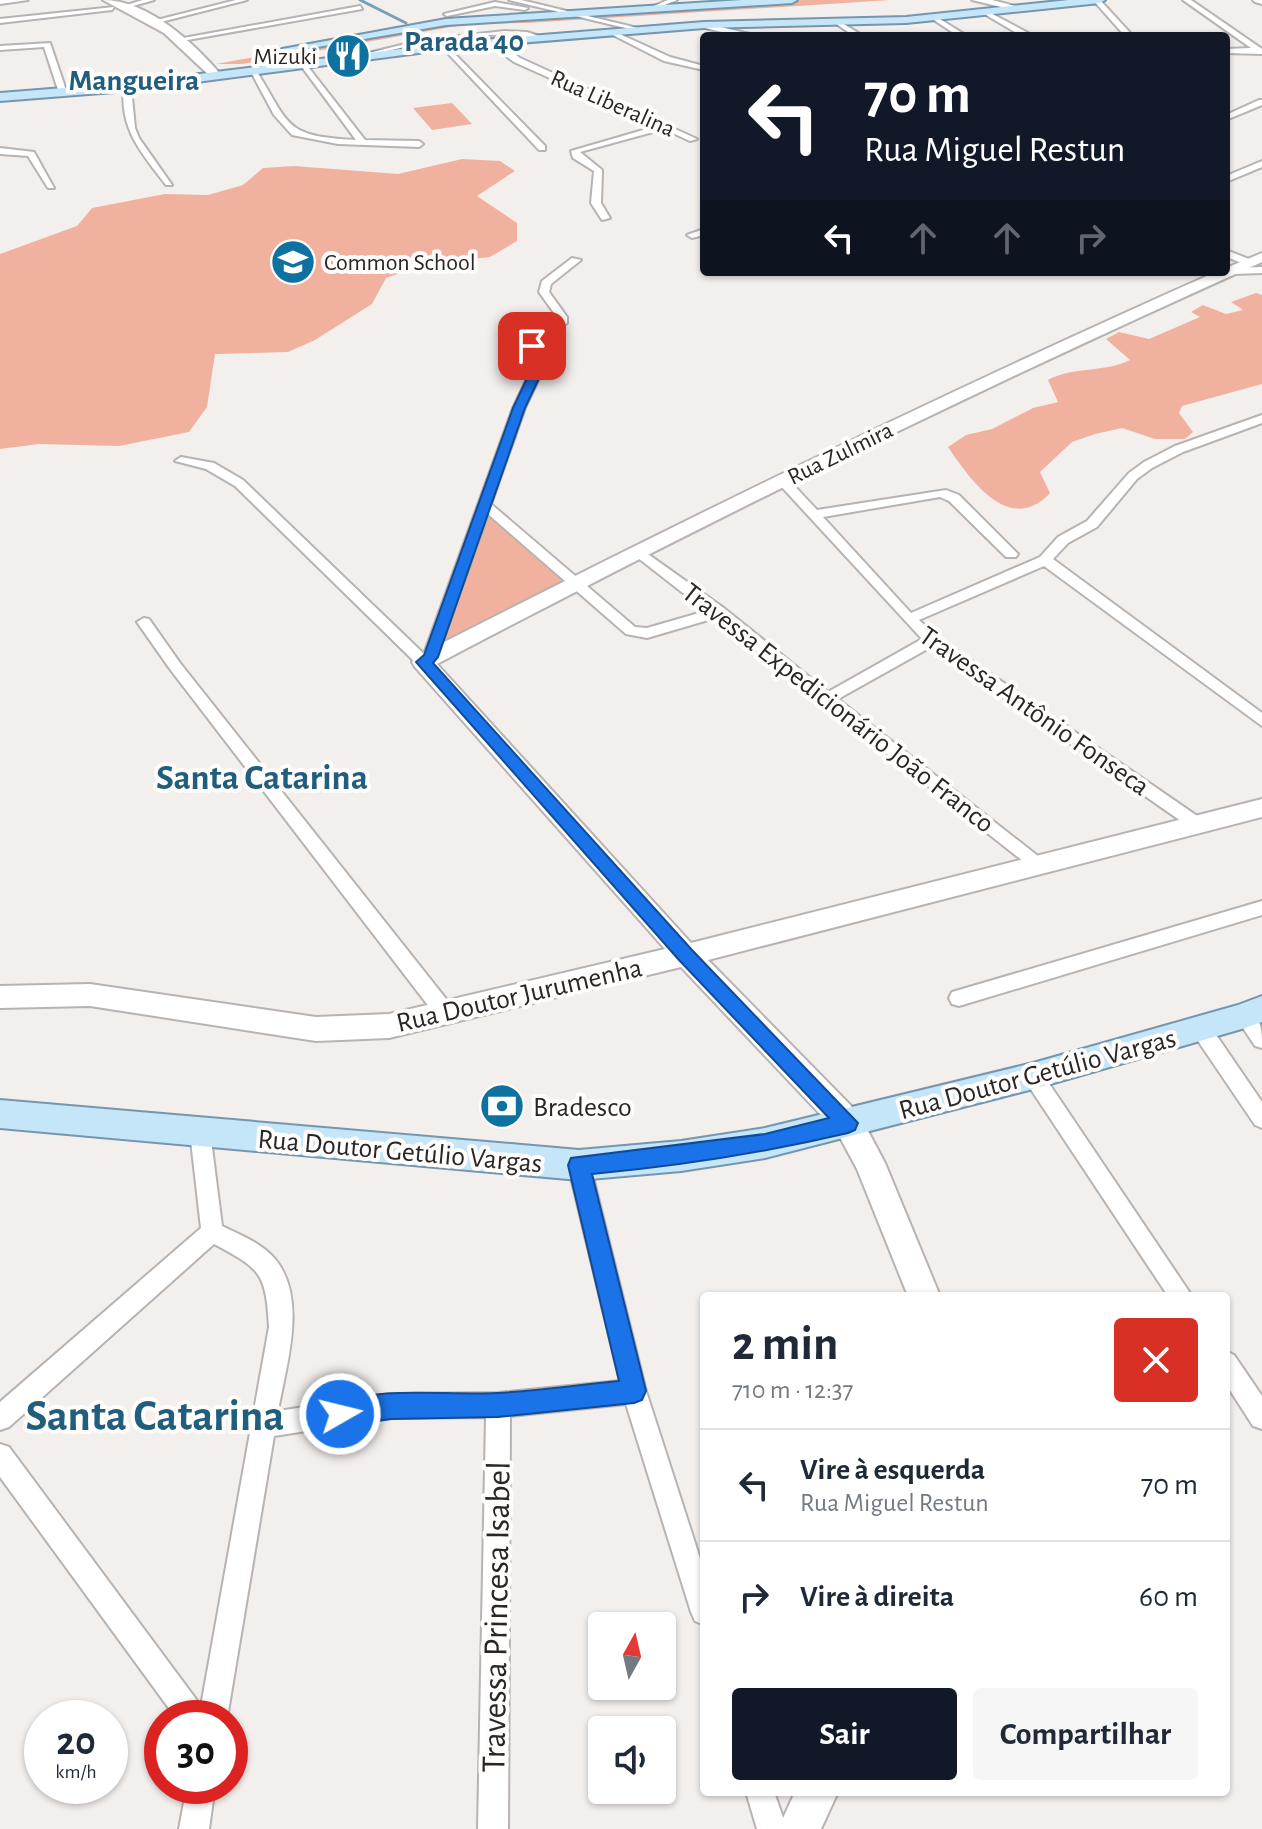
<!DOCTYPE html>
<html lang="pt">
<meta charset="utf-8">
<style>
:root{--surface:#fff;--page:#f6f6f7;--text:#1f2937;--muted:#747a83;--line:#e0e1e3;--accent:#111827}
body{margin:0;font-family:"Alegreya Sans",sans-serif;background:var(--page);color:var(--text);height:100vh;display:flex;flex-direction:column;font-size:30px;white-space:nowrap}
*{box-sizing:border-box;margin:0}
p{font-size:26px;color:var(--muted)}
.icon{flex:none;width:44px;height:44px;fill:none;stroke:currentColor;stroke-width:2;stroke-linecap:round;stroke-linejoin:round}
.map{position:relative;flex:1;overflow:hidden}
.sheet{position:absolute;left:700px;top:1292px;width:530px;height:504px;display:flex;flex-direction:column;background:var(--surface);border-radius:8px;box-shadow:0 2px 6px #0004}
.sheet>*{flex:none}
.banner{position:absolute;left:700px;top:32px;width:530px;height:244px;border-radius:8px;box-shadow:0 2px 6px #0004;background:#111827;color:#fff;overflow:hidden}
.needle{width:52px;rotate:8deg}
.tools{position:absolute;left:588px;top:1612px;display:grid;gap:16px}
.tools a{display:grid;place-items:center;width:88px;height:88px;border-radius:8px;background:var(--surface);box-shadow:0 2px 6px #0004;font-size:40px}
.speed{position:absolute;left:24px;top:1700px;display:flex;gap:16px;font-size:40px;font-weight:700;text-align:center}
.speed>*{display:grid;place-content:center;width:104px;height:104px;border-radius:50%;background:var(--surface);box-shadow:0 2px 6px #0004;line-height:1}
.speed small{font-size:20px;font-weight:400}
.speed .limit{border:12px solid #d22;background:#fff;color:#111}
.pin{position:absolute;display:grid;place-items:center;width:68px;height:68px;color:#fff;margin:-34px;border-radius:16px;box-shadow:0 4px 12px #0006}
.me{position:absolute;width:88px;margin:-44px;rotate:82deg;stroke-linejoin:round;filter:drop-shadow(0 0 6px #0008)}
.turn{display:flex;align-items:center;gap:28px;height:168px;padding:0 32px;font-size:36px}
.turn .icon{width:104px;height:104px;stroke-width:2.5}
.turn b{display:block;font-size:56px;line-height:68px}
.lanes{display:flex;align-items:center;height:76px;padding:0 32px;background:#0003;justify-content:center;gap:40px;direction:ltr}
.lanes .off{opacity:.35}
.round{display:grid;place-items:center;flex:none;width:84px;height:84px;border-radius:8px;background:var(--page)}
.summary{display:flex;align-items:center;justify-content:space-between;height:136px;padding:0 32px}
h1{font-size:48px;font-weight:600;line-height:60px}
.cta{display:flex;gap:16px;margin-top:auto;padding:16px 32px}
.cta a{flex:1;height:92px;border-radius:8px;background:var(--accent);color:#fff;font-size:32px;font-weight:600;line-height:92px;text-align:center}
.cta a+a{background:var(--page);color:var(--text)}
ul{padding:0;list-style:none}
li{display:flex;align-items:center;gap:24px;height:112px;padding:0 32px;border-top:2px solid var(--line)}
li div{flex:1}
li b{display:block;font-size:30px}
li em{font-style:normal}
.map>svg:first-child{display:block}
</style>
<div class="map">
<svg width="1262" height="1829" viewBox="0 0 1262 1829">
<rect width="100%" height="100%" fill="#f3efed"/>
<g fill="#f0b29f">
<path d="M 801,0 L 891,0 L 527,23 L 468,24 L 242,64 L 216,64 L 433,25 Z"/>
<path d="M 452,103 L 472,124 L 432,130 L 413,108 Z"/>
<path d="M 462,159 L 500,161 L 515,171 L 477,196 L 517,223 L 517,241 L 490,257 L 426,264 L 386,278 L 372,304 L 315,340 L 288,352 L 215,354 L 207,407 L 189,432 L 119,446 L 39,444 L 0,449 L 0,254 L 77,226 L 92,208 L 165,194 L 208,195 L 243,185 L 263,168 L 294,166 L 398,174 Z"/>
<path d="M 1256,293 L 1262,295 L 1262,384 L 1182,406 L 1179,413 L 1193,432 L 1185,439 L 1155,439 L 1122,428 L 1095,434 L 1072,442 L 1040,472 L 1050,493 C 1010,536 971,481 948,447 L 966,435 L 992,429 L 1033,408 L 1058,402 L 1048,380 C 1074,366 1104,373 1130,360 L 1106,339 L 1119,332 L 1149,339 L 1200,317 L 1191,312 L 1203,305 L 1226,314 L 1243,310 L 1231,302 Z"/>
<path d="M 483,506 L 572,582 L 429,653 Z"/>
</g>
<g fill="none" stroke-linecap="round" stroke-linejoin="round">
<path stroke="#76a0ba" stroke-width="3" d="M 360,0 L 406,23"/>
<g stroke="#b7b3b2" stroke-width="4">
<g id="street">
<path d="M 0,0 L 28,0 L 0,4 Z"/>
<path d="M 143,0 L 154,0 L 126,8 L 123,6 Z"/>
<path d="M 236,0 L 247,0 L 157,23 L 153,21 Z"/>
<path d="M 509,0 L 521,0 L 646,30 L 642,32 Z"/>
<path d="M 668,0 L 677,0 L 652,10 L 647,9 Z"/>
<path d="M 1093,0 L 1100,0 L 1133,36 L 1125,36 Z"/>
<path d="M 1183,0 L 1191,0 L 1262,49 L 1262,54 L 1226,53 L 1226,49 L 1251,48 Z"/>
<path d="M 495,2 L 528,8 L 525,10 L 495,6 L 447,16 L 444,14 Z"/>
<path d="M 360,6 L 362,9 L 182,41 L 178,39 Z"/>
<path d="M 114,7 L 112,10 L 0,23 L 0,19 Z"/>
<path d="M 983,9 L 1030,34 L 1031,36 L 1022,36 L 981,12 Z"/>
<path d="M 933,15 L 935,16 L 967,36 L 958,36 L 931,18 Z"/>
<path d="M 835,21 L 839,21 L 863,36 L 854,36 L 835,23 Z"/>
<path d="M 704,23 L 750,34 L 751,36 L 738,36 L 701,27 Z"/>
<path d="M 505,31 L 527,32 L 545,38 L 541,40 C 486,25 410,45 356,59 L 352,57 L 422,40 Z"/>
<path d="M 613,31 L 670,57 L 704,66 L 704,70 L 664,61 L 613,35 Z"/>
<path d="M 490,40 L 496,40 L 520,58 L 697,139 L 690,141 L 664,129 L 580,152 L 602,170 L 601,203 L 610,218 L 602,220 L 591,203 L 594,171 L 573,158 L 571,151 L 657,126 L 514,62 L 490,44 Z"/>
<path d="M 50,43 L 67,93 L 66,95 L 59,93 L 44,47 L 0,50 L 0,46 Z"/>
<path d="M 440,45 L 446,45 L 545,146 L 545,150 L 539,150 Z"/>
<path d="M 299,63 L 305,63 L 365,140 L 419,141 L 423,144 L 419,147 L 338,144 L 292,135 L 274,115 L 250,70 L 256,70 C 291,127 284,136 356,140 Z"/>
<path d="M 124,85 L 131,87 L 135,128 L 139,138 L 172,185 L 166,185 C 141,152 119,129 124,85 Z"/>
<path d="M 1259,100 L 1262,100 L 1262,105 L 1226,120 L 1226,115 Z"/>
<path d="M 0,148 L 34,152 L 54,188 L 48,188 L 28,156 L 0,154 Z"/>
<path d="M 1262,161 L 1262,167 L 1226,182 L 1226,176 Z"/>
<path d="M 704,229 L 704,235 L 692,238 L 687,235 Z"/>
<path d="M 1226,250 L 1254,261 L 1255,263 L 1250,266 L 1226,257 Z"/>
<path d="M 572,258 L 581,260 L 551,284 L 549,292 L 567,317 L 567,323 L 541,341 L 534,354 L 542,372 L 525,408 L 491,504 L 635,627 L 647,628 L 706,611 L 633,554 L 631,551 L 638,547 L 725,609 L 828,692 L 922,639 L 779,484 L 779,478 L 787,478 L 817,510 L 946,490 L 959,495 L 1018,554 L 1016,557 L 1006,557 L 949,501 L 940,497 L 823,517 L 911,613 L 1040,557 L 1058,537 L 1087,521 L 1129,473 L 1144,462 L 1175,446 L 1262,415 L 1262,423 L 1183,452 L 1152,468 L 1137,479 L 1097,527 L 1068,543 L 1053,559 L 1262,713 L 1262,726 L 1044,566 L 919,620 L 937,637 L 1203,820 L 1205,824 L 1203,828 L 1191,828 L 931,647 L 838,699 L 1048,864 L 1045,869 L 1033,869 L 715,618 L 647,638 L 626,634 L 488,514 L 437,657 L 428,665 L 418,665 L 235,486 L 206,469 L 175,461 L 181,457 L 214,463 L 243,480 L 424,654 L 513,408 L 530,372 L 522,354 L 533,337 L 557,322 L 557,317 L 539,292 L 542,281 Z"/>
<path d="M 1262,267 L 1262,273 L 1233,274 L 1228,271 L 1233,268 Z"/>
<path d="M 144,618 L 149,619 L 180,663 L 454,1009 L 457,1015 L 454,1021 L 447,1023 L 440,1021 L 170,669 L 137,622 Z"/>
<path d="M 1262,901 L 1262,915 L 959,1006 L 952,1004 L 949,998 L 952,992 L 959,990 Z"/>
<path d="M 1245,1008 C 1262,1014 1262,1032 1262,1048 L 1255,1046 L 1235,1016 L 1238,1010 Z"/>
<path d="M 1201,1021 L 1208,1023 L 1262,1102 L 1262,1128 L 1255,1125 L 1194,1035 L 1191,1029 L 1194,1023 Z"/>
<path d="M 1033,1067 L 1040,1070 L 1192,1296 L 1168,1296 L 1026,1082 L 1023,1076 L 1026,1070 Z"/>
<path d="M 200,1123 L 207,1125 L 210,1132 L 222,1226 C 240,1235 262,1243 275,1259 C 308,1299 286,1365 278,1411 L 391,1394 L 498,1393 L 620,1381 L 568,1165 L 572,1158 L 579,1155 L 586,1158 L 590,1165 L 646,1391 L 704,1571 L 704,1625 L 695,1621 L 691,1612 L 626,1404 L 510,1416 L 508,1829 L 478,1829 L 486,1417 L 391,1418 L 274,1436 L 227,1718 L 176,1718 L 0,1477 L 0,1444 L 9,1447 L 201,1706 L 269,1327 C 266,1273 261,1269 214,1244 L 9,1427 L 0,1430 L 0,1402 L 201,1228 L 190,1132 L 193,1125 Z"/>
<path d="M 1226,1351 L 1234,1355 L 1262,1396 L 1262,1429 L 1253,1426 L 1226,1384 Z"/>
<path d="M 187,1786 L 215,1786 L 209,1829 L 179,1829 Z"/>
<path d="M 746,1792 L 774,1792 L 787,1829 L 757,1829 Z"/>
</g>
</g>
<g stroke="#b7b3b2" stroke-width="4">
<g id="secondary">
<path d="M 103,0 C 149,0 195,44 223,77 L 213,79 L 164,33 Z"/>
<path d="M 972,0 L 992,0 L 1023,8 L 1018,11 Z"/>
<path d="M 1253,0 L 1262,0 L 1262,4 L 1255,2 Z"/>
<path d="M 1262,253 L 1262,262 C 983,387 708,521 437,664 L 691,943 L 1262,799 L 1262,817 L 708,960 L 859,1114 L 885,1163 L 940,1296 L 908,1296 L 857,1169 L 837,1132 L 681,967 L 389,1038 L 316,1041 L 90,1006 L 0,1008 L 0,986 L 90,984 L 316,1017 L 389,1014 L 665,949 L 415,667 L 412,662 L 415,657 C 679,522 945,392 1216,272 L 1226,272 L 1226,268 Z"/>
<path d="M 795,1792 L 838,1792 L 821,1829 L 778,1829 Z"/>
</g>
</g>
<g stroke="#7596ac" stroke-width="4">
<g id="primary">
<path d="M 742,0 L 797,0 L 792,3 L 446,25 L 288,52 L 282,49 L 446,19 Z"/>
<path d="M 1069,0 L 1105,0 L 1100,3 L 906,23 L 704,28 L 457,48 L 127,91 L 0,101 L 0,93 L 127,83 L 457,42 L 704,22 L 906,17 Z"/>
<path d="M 1262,996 L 1262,1022 L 1245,1028 L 1033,1089 L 765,1158 L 681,1171 L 579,1180 L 0,1128 L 0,1100 L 579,1150 L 681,1141 L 765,1128 L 1033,1063 L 1238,1005 Z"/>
</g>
</g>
<use href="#street" fill="#fff" fill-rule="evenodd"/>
<use href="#secondary" fill="#fff" fill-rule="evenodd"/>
<use href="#primary" fill="#c5e5f8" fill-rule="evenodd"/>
</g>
<path fill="#1a73e8" stroke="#114b97" stroke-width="2" d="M 528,343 L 537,346 L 533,354 L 542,372 L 525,408 L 438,657 L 433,663 L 692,950 L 858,1123 L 855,1130 L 848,1133 C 763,1153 679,1166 592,1174 L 646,1391 L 642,1400 L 634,1403 L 498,1417 L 391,1419 L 340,1426 L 332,1423 L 328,1414 L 332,1405 C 381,1385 444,1396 497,1393 C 537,1391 578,1385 619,1381 L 568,1165 L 571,1158 L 765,1134 L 829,1118 L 679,960 L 416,662 L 424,655 L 513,408 L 530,372 L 522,354 Z"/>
<defs>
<g id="restaurant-disc" transform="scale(2.3)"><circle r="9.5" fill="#0d729f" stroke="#fffdfc"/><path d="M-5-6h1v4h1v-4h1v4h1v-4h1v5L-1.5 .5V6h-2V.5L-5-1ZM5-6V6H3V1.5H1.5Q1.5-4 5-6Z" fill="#fff"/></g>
<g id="school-disc" transform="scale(2.3)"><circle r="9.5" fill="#0d729f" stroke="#fffdfc"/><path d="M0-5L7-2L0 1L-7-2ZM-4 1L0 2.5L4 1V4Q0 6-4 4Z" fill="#fff"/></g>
<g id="bank-disc" transform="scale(2.3)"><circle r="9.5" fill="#0d729f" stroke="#fffdfc"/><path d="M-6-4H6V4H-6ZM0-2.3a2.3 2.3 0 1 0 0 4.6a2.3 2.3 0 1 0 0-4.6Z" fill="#fff"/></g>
</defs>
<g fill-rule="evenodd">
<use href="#restaurant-disc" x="348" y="56"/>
<use href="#school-disc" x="293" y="262"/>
<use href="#bank-disc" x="502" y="1106"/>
</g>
<g text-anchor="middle" stroke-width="8" stroke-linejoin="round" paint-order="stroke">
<g font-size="24" fill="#282626" stroke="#fffdfc" text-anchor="end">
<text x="317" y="64">Mizuki</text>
<text x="324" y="270" text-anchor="start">Common School</text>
</g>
<g font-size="24" fill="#282626" stroke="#fffdfc">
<text transform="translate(613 103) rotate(24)" y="8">Rua Liberalina</text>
<text transform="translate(840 453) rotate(-26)" y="8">Rua Zulmira</text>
</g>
<g font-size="28" fill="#282626" stroke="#fffdfc">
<text transform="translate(839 707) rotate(38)" y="10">Travessa Expedicionário João Franco</text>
<text transform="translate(1035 710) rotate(35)" y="10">Travessa Antônio Fonseca</text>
<text transform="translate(519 994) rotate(-13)" y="10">Rua Doutor Jurumenha</text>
<text transform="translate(1037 1073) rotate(-15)" y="10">Rua Doutor Getúlio Vargas</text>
<text transform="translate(400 1150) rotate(5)" y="10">Rua Doutor Getúlio Vargas</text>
</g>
<g font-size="28" fill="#282626" stroke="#fffdfc" text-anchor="start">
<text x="533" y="1116">Bradesco</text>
</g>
<g font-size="30" font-weight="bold" fill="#215e7e" stroke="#fffdfc">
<text x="464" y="51">Parada 40</text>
<text x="134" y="90">Mangueira</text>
</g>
<g font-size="34" fill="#282626" stroke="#fffdfc">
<text transform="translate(495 1617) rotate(-89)" y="12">Travessa Princesa Isabel</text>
</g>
<g font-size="36" font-weight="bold" fill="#215e7e" stroke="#fffdfc">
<text x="262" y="789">Santa Catarina</text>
</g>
<g font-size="44" font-weight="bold" fill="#215e7e" stroke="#fffdfc">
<text x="155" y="1430">Santa Catarina</text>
</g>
</g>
</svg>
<div class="tools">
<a><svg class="needle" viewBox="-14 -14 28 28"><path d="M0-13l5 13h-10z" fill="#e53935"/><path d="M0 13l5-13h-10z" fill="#747a83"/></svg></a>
<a><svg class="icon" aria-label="sound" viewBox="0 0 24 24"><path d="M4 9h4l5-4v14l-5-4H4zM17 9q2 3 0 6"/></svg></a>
</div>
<div class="speed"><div>20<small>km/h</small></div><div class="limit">30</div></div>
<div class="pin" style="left:532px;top:346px;background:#d93025"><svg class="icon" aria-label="arrive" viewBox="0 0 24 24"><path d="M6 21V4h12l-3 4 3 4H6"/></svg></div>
<svg class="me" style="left:340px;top:1414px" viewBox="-20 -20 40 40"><circle r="17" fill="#1a73e8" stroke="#fff" stroke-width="3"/><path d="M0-11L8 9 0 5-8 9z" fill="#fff"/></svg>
<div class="banner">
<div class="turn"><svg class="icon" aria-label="left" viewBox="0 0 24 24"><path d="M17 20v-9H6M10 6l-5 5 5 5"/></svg><div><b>70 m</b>Rua Miguel Restun</div></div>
<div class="lanes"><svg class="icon" aria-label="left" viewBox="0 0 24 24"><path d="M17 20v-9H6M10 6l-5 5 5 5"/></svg><svg class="icon off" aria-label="ahead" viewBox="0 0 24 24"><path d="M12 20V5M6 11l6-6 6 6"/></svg><svg class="icon off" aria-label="ahead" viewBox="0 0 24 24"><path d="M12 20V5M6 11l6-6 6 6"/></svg><svg class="icon off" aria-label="right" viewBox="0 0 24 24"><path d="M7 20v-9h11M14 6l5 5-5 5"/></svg></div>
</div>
<section class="sheet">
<div class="summary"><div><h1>2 min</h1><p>710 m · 12:37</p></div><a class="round" style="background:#d93025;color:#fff"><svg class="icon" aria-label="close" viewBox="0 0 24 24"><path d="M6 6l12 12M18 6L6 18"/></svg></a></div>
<ul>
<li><svg class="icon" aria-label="left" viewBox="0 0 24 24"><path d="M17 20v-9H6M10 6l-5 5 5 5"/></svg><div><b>Vire à esquerda</b><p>Rua Miguel Restun</p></div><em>70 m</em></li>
<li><svg class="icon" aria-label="right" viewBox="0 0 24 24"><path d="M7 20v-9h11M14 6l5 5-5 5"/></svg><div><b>Vire à direita</b></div><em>60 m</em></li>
</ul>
<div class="cta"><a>Sair</a><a>Compartilhar</a></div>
</section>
</div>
